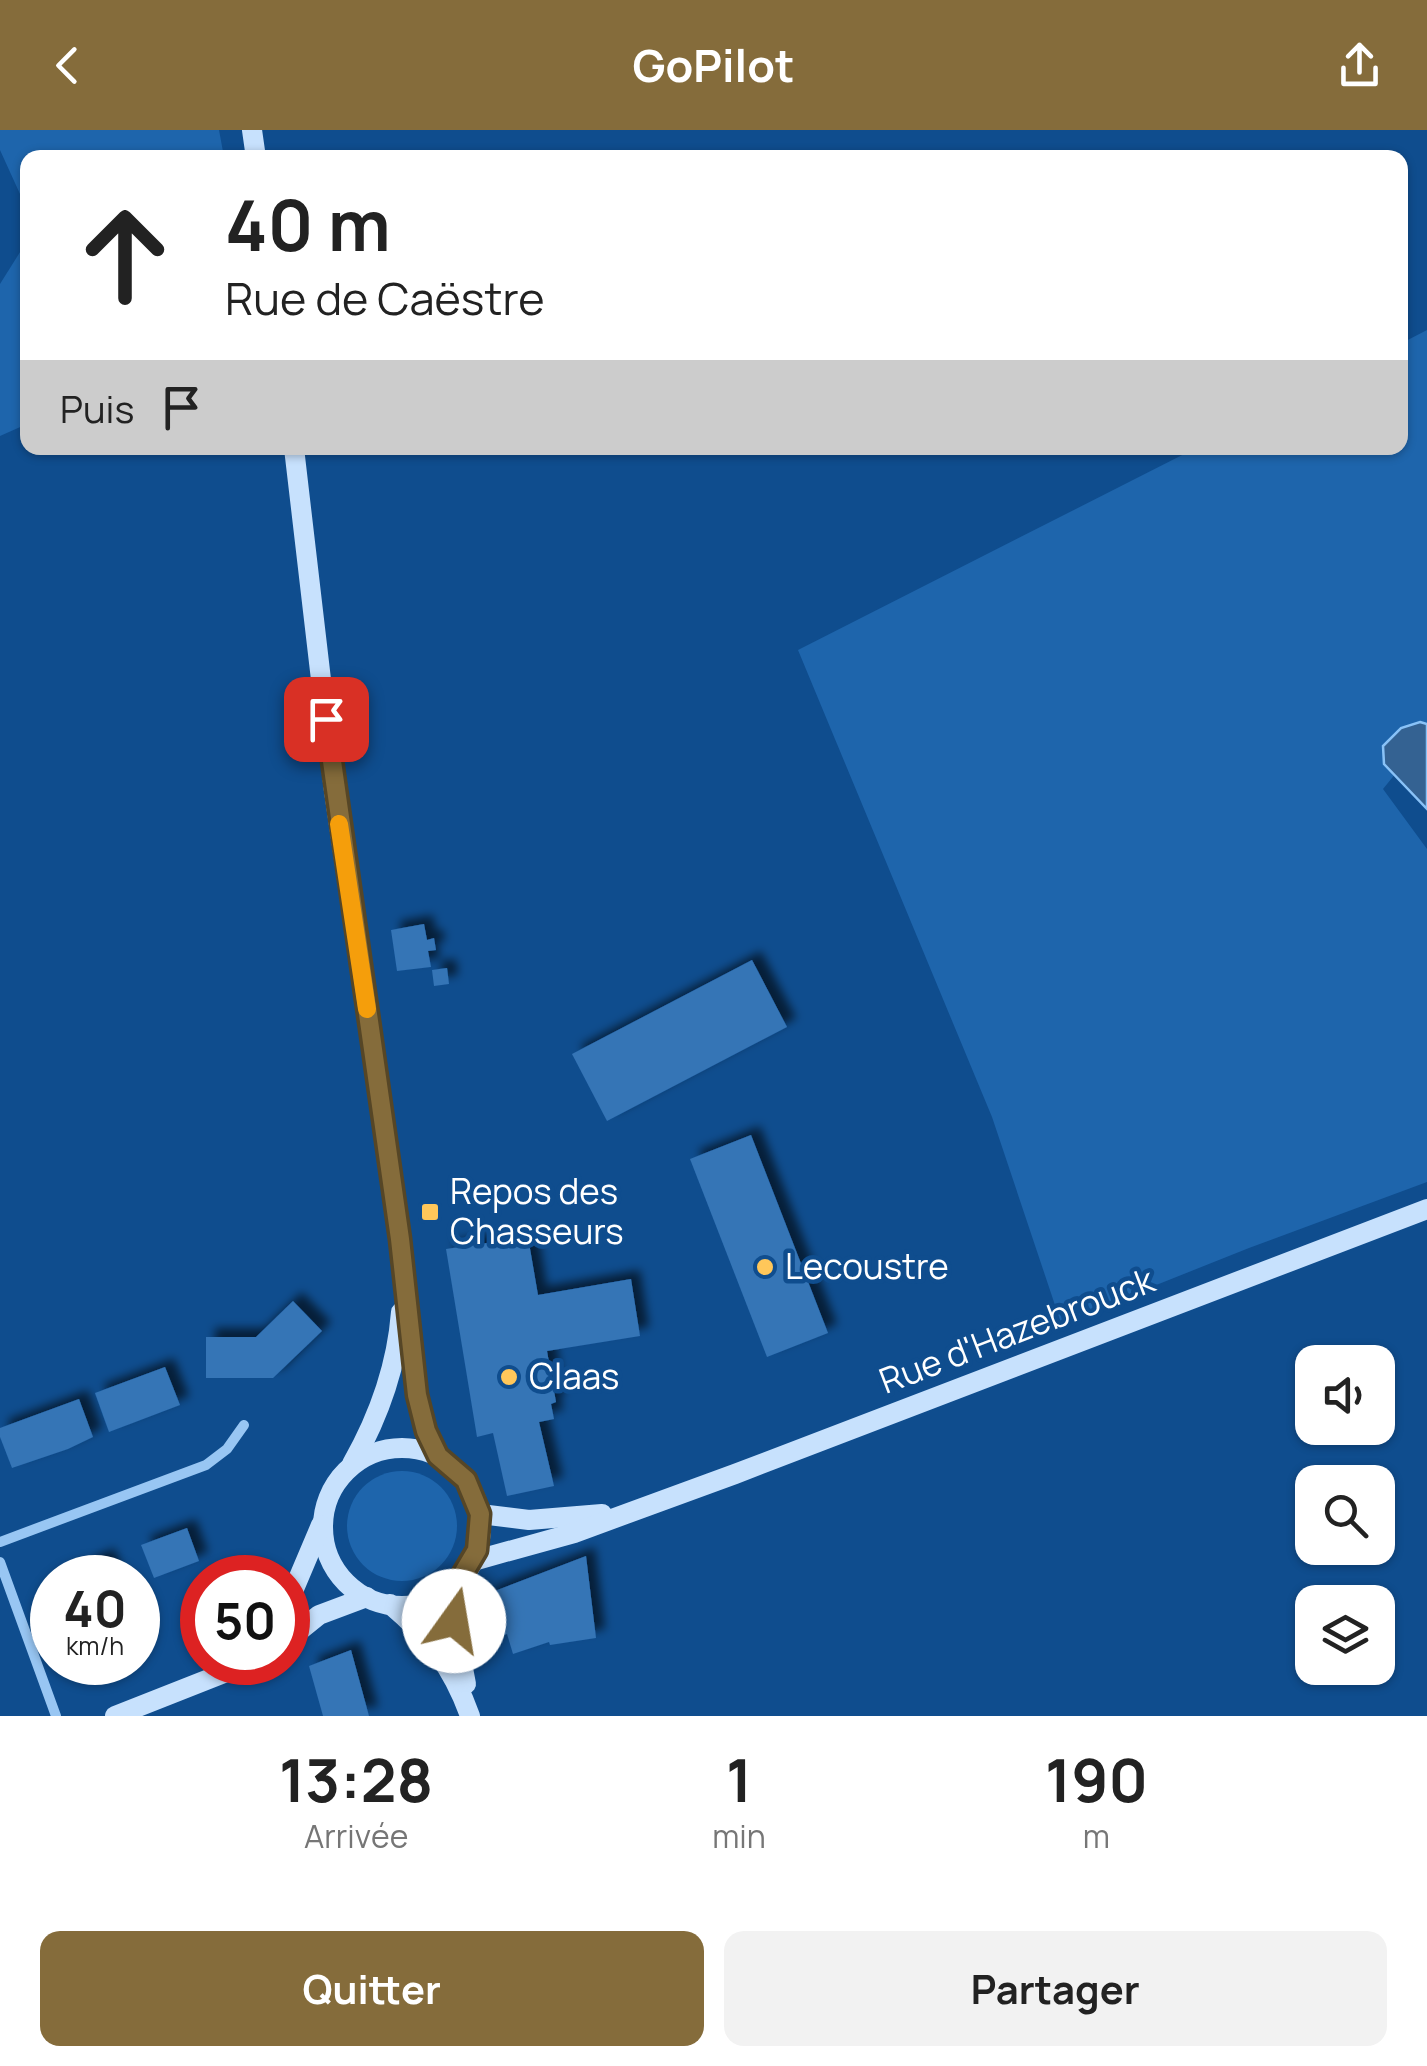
<!DOCTYPE html>
<html lang="fr">
<meta charset="utf-8">
<style>
:root{--surface:#fff;--page:#f2f2f2;--text:#222;--muted:#767676;--accent:#856c3b}
body{margin:0;font-family:Manrope,sans-serif;background:var(--page);color:var(--text);height:100vh;display:flex;flex-direction:column;font-size:38px;white-space:nowrap}
*{box-sizing:border-box;margin:0}
p{font-size:32px;color:var(--muted)}
.icon{flex:none;width:55px;height:55px;fill:none;stroke:currentColor;stroke-width:2;stroke-linecap:round;stroke-linejoin:round}
.map{position:relative;height:1586px;overflow:hidden}
.sheet{display:flex;flex-direction:column;background:var(--surface);flex:1}
.sheet>*{flex:none}
.banner{position:absolute;left:20px;top:20px;width:1388px;height:305px;border-radius:20px;box-shadow:0 2px 8px #0004;background:#fff;color:var(--text);overflow:hidden}
.tools{position:absolute;left:1295px;top:1215px;display:grid;gap:20px}
.tools a{display:grid;place-items:center;width:100px;height:100px;border-radius:20px;background:var(--surface);box-shadow:0 2px 8px #0004;font-size:50px}
.speed{position:absolute;left:30px;top:1425px;display:flex;gap:20px;font-size:50px;font-weight:700;text-align:center}
.speed>*{display:grid;place-content:center;width:130px;height:130px;border-radius:50%;background:var(--surface);box-shadow:0 2px 8px #0004;line-height:1}
.speed small{font-size:25px;font-weight:400}
.speed .limit{border:15px solid #d22;background:#fff;color:#111}
.pin{position:absolute;display:grid;place-items:center;width:85px;height:85px;color:#fff;margin:-42px;border-radius:20px;box-shadow:0 5px 15px #0006}
.me{position:absolute;width:110px;margin:-55px;rotate:13deg;stroke-linejoin:round;filter:drop-shadow(0 0 8px #0008)}
.turn{display:flex;align-items:center;gap:35px;height:210px;padding:0 40px;font-size:45px}
.turn .icon{width:130px;height:130px;stroke-width:2.5}
.turn b{display:block;font-size:70px;line-height:85px}
.then{display:flex;align-items:center;height:95px;padding:0 40px;background:#0003;gap:20px;font-size:38px}
.eta{display:flex;justify-content:space-evenly;align-items:center;height:170px;text-align:center}
.eta b{font-size:60px;font-weight:700;line-height:70px}
.action{display:flex;gap:20px;margin-top:auto;padding:20px 40px}
.action a{flex:1;height:115px;border-radius:20px;background:var(--accent);color:#fff;font-size:40px;font-weight:700;line-height:115px;text-align:center}
.action a+a{background:var(--page);color:var(--text)}
header{display:flex;justify-content:space-between;align-items:center;height:130px;padding:0 40px;background:var(--accent);color:#fff;font-size:45px;font-weight:700}
.map>svg:first-child{display:block}
</style>
<header><svg class="icon" aria-label="back" viewBox="0 0 24 24"><path d="M15 5l-7 7 7 7"/></svg>GoPilot<svg class="icon" aria-label="share" viewBox="0 0 24 24"><path d="M12 15V3M7 8l5-5 5 5M5 13v7h14v-7"/></svg></header>
<div class="map">
<svg width="1427" height="1586" viewBox="0 0 1427 1586">
<defs>
<filter id="shadow"><feDropShadow dx="9" dy="-9" stdDeviation="5" flood-color="#0009"/></filter>
</defs>
<rect width="100%" height="100%" fill="#0f4d8e"/>
<g fill="#1e65ac">
<path d="M 0,0 L 219,0 L 224,27 L 28,28 L 27,107 L 25,75 L 0,20 Z"/>
<path d="M 27,111 L 27,294 L 0,306 L 0,154 Z"/>
<path d="M 1427,200 L 1427,605 L 1383,659 L 1427,719 L 1427,1052 L 1249,1118 L 1061,1193 L 992,987 L 798,520 L 1196,318 L 1400,318 L 1400,214 Z"/>
<circle cx="402" cy="1396" r="55"/>
</g>
<path fill="#346292" stroke="#89c2f7" stroke-width="2.5" d="M 1420,592 L 1427,594 L 1427,679 L 1384,634 L 1383,616 L 1401,598 Z"/>
<g fill="#3474b6" filter="url(#shadow)">
<path d="M 424,794 L 427,810 L 434,808 L 436,820 L 428,821 L 431,837 L 397,841 L 391,800 Z"/>
<path d="M 752,830 L 787,897 L 607,991 L 572,924 Z"/>
<path d="M 447,838 L 449,854 L 434,856 L 432,840 Z"/>
<path d="M 751,1005 L 828,1203 L 767,1227 L 690,1029 Z"/>
<path d="M 528,1107 L 538,1165 L 631,1149 L 640,1206 L 547,1221 L 556,1272 L 551,1274 L 554,1289 L 539,1292 L 554,1356 L 507,1366 L 493,1303 L 477,1307 L 446,1119 Z"/>
<path d="M 293,1171 L 322,1201 L 273,1248 L 206,1248 L 206,1207 L 256,1207 Z"/>
<path d="M 165,1237 L 180,1275 L 109,1302 L 95,1263 Z"/>
<path d="M 79,1269 L 93,1307 L 68,1319 L 12,1338 L 0,1307 L 0,1298 Z"/>
<path d="M 187,1398 L 199,1431 L 154,1448 L 141,1415 Z"/>
<path d="M 586,1426 L 596,1508 L 550,1515 L 549,1512 L 513,1524 L 507,1504 L 490,1511 L 485,1472 L 492,1462 Z"/>
<path d="M 106,1427 L 113,1448 L 63,1448 L 88,1438 L 87,1435 Z"/>
<path d="M 351,1520 L 369,1586 L 323,1586 L 309,1536 Z"/>
</g>
<g fill="none" stroke-linecap="round" stroke-linejoin="round">
<g stroke="#98c6f3" stroke-width="10">
<path d="M 0,1412 L 206,1335 L 227,1319 L 244,1295"/>
<path d="M 0,1432 L 56,1586"/>
</g>
<g stroke="#c7e1fd" stroke-width="20">
<path d="M 252,0 L 256,28"/>
<path d="M 294,318 L 334,661 L 400,1109 L 417,1265 L 426,1301 L 438,1326"/>
<circle cx="402" cy="1397" r="79"/>
<path d="M 352,1334 C 378,1288 397,1235 401,1182"/>
<path d="M 480,1384 L 529,1390 L 602,1384"/>
<path d="M 473,1431 L 574,1403 L 735,1344 L 1427,1079"/>
<path d="M 458,1452 L 454,1491 L 466,1554"/>
<path d="M 288,1473 L 321,1395"/>
<path d="M 390,1474 C 429,1507 453,1538 470,1586"/>
<path d="M 288,1510 L 319,1485 L 367,1467"/>
<path d="M 115,1586 L 252,1532"/>
</g>
</g>
<g fill="none" stroke-linecap="round" stroke-linejoin="round">
<g stroke="#564626" stroke-width="25">
<path id="route" d="M 326,589 L 400,1109 L 417,1265 L 426,1301 L 438,1326 L 466,1350 L 480,1384 L 477,1420 L 458,1452 L 454,1491"/>
</g>
<use href="#route" stroke="#856c3b" stroke-width="18"/>
<path stroke="#f59e0b" stroke-width="18" d="M 339,694 L 367,879"/>
</g>
<g fill="#ffc75a" stroke="#0f4d8e" stroke-width="4">
<rect x="420" y="1072" width="20" height="20" rx="5"/>
<circle cx="765" cy="1137" r="10"/>
<circle cx="509" cy="1247" r="10"/>
</g>
<g text-anchor="middle" stroke-width="9" stroke-linejoin="round" paint-order="stroke">
<g font-size="35" fill="#fff" stroke="#0f4d8e" text-anchor="start">
<text x="450" y="1074">Repos des<tspan x="450" dy="40">Chasseurs</tspan></text>
<text x="785" y="1149">Lecoustre</text>
<text x="529" y="1259">Claas</text>
</g>
<g font-size="35" fill="#fff" stroke="#0f4d8e">
<text transform="translate(1017 1201) rotate(-21)" y="12">Rue d'Hazebrouck</text>
</g>
</g>
</svg>
<div class="tools">
<a><svg class="icon" aria-label="sound" viewBox="0 0 24 24"><path d="M4 9h4l5-4v14l-5-4H4zM17 9q2 3 0 6"/></svg></a>
<a><svg class="icon" aria-label="search" viewBox="0 0 24 24"><circle cx="10" cy="10" r="6"/><path d="M15 15l6 6"/></svg></a>
<a><svg class="icon" aria-label="layers" viewBox="0 0 24 24"><path d="M12 4l9 5-9 5-9-5zM3 14l9 5 9-5"/></svg></a>
</div>
<div class="speed"><div>40<small>km/h</small></div><div class="limit">50</div></div>
<div class="pin" style="left:326px;top:589px;background:#d93025"><svg class="icon" aria-label="arrive" viewBox="0 0 24 24"><path d="M6 21V4h12l-3 4 3 4H6"/></svg></div>
<svg class="me" style="left:454px;top:1491px" viewBox="-20 -20 40 40"><circle r="19" fill="#fff"/><path d="M0-13L10 11 0 6-10 11z" fill="#856c3b"/></svg>
<div class="banner">
<div class="turn"><svg class="icon" aria-label="ahead" viewBox="0 0 24 24"><path d="M12 20V5M6 11l6-6 6 6"/></svg><div><b>40 m</b>Rue de Caëstre</div></div>
<div class="then">Puis<svg class="icon" aria-label="arrive" viewBox="0 0 24 24"><path d="M6 21V4h12l-3 4 3 4H6"/></svg></div>
</div>
</div>
<section class="sheet">
<div class="eta">
<div><b>13:28</b><p>Arrivée</p></div>
<div><b>1</b><p>min</p></div>
<div><b>190</b><p>m</p></div>
</div>
<div class="action"><a>Quitter</a><a>Partager</a></div>
</section>
